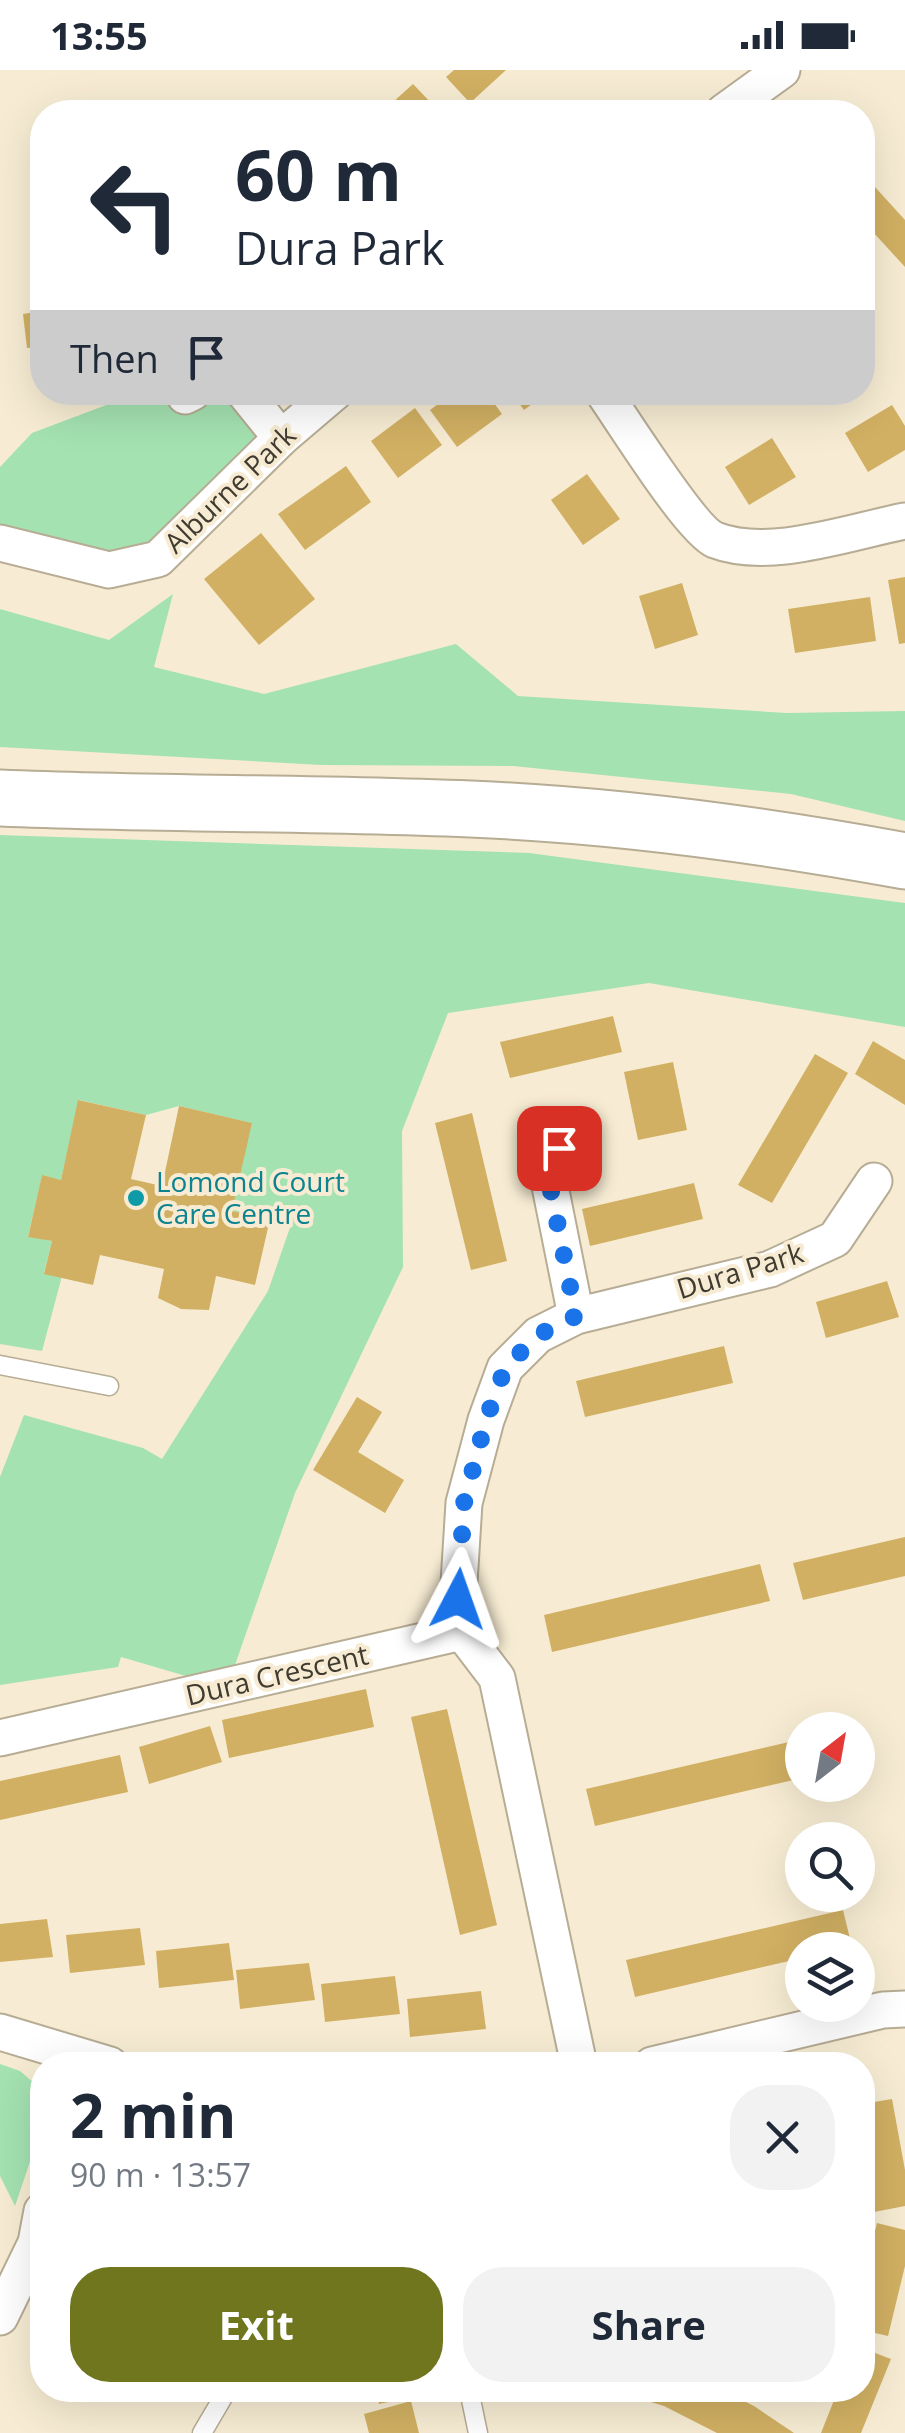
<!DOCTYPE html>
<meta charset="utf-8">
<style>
:root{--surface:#fff;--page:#f2f2f3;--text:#1f2937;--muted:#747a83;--accent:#70761e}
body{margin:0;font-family:"Open Sans",sans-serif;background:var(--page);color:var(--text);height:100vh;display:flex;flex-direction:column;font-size:38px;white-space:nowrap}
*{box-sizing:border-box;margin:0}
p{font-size:32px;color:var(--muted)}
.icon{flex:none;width:55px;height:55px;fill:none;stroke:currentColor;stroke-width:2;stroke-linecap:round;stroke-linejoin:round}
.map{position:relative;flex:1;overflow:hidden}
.drawer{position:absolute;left:30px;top:1982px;width:845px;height:350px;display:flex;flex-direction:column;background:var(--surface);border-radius:40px;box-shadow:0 10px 40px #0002}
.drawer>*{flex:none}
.hud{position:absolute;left:30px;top:30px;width:845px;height:305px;border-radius:40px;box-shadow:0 10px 40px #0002;background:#fff;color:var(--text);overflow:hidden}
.needle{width:65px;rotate:31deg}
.fabs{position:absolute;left:785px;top:1642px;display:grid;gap:20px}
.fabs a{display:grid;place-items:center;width:90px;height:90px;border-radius:50%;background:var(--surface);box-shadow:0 10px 40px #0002;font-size:50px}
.pin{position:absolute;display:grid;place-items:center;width:85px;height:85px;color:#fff;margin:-42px;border-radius:20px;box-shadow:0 5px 15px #0006}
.me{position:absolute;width:110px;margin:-55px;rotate:4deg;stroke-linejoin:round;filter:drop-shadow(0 0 8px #0008)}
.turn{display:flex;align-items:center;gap:35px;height:210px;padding:0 40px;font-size:45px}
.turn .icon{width:130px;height:130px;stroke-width:2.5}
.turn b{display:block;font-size:70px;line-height:85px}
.then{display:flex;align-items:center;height:95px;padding:0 40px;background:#0003;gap:20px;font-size:38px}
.round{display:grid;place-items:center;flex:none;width:105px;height:105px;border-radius:40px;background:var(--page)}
.overview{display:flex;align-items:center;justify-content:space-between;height:170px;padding:0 40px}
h1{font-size:60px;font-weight:700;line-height:75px}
.cta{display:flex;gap:20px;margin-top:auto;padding:20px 40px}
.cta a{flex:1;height:115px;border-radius:40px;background:var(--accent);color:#fff;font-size:40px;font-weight:700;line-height:115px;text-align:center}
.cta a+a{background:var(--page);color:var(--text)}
.status{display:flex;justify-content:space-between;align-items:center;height:70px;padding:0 50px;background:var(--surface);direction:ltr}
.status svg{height:28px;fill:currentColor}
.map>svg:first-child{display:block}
</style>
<div class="status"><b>13:55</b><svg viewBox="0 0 49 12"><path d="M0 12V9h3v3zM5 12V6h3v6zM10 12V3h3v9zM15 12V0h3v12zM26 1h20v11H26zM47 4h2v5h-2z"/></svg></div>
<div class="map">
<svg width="905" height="2363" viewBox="0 0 905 2363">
<rect width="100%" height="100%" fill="#f7ecd3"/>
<g fill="#a4e2b1">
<path d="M 244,322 L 281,368 L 158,489 L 0,473 L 0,397 L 32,363 L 138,323 L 185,326 L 193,323 Z"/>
<path d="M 173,524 L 154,597 L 264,624 L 456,574 L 518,626 L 787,643 L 905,641 L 905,751 L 791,724 L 513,696 L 321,695 L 0,677 L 0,539 L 109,570 Z"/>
<path d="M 0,765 L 529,783 L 905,833 L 905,957 L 649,913 L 448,943 L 402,1061 L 403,1197 L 295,1423 L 227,1618 L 121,1587 L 118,1597 L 0,1615 L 0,1407 L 24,1345 L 143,1378 L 162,1389 L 268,1221 L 293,1149 L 270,1149 L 232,1141 L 251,1053 L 179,1036 L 146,1045 L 79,1030 L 61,1110 L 42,1106 L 28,1166 L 52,1171 L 44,1203 L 62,1206 L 42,1281 L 0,1274 Z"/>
<path d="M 0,1994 L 20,2001 L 42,2020 L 42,2056 L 15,2136 L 0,2106 Z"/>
</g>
<g fill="#d1b063">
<path d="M 454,0 L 506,0 L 470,33 L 446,7 Z"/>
<path d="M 413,14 L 437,39 L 434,42 L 382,42 Z"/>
<path d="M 865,106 L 905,150 L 905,197 L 862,150 Z"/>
<path d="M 42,241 L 42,277 L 27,278 L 23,244 Z"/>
<path d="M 454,322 L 486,322 L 502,344 L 457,377 L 430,340 Z"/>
<path d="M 511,322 L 548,322 L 524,340 Z"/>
<path d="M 892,335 L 905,356 L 905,380 L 868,402 L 845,363 Z"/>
<path d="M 415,338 L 442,375 L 398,408 L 371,371 Z"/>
<path d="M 772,368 L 796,407 L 749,435 L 725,397 Z"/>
<path d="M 346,396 L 371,432 L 305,480 L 278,444 Z"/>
<path d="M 587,404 L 620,449 L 583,475 L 551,430 Z"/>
<path d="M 261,463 L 315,529 L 259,575 L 204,509 Z"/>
<path d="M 905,507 L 905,573 L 899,574 L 888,510 Z"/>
<path d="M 682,513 L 698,565 L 655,579 L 639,526 Z"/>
<path d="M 870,527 L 876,571 L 795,583 L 788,539 Z"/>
<path d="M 613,946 L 622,982 L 510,1008 L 500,972 Z"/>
<path d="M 873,971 L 905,990 L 905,1035 L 855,1004 Z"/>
<path d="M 815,984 L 848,1003 L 772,1133 L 738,1115 Z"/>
<path d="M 673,992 L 687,1060 L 638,1070 L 624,1002 Z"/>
<path d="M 78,1030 L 146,1045 L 131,1109 L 162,1116 L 179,1036 L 252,1053 L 232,1141 L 270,1149 L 255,1215 L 216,1206 L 209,1240 L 181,1239 L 158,1228 L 164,1199 L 100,1185 L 93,1215 L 44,1204 L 52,1171 L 28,1167 L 42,1105 L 61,1110 Z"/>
<path d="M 472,1043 L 507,1191 L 471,1200 L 435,1053 Z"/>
<path d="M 694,1113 L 703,1149 L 590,1176 L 582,1139 Z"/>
<path d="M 887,1211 L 899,1247 L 826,1268 L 816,1232 Z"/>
<path d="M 724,1276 L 733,1313 L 585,1347 L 576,1311 Z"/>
<path d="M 357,1327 L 382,1342 L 358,1382 L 404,1410 L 385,1443 L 313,1400 Z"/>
<path d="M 905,1467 L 905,1506 L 803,1530 L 793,1493 Z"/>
<path d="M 760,1494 L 770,1531 L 552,1582 L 544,1545 Z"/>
<path d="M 366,1619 L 374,1657 L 229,1688 L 222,1650 Z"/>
<path d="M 447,1639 L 497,1855 L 460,1865 L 411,1647 Z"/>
<path d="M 210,1656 L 222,1692 L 149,1714 L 139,1677 Z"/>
<path d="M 802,1669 L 802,1708 L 595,1756 L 586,1719 Z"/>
<path d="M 120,1685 L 128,1722 L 0,1750 L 0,1711 Z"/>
<path d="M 843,1840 L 852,1877 L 802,1880 L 802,1888 L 635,1927 L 626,1890 Z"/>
<path d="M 47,1849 L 53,1887 L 0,1892 L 0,1854 Z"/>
<path d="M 140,1858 L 145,1895 L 70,1903 L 66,1865 Z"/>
<path d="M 229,1873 L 234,1910 L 159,1918 L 156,1881 Z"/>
<path d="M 309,1893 L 315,1930 L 240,1939 L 236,1900 Z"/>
<path d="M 395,1906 L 400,1944 L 325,1952 L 321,1914 Z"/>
<path d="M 481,1921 L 486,1959 L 410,1967 L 407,1929 Z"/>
<path d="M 892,2029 L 905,2100 L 905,2136 L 874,2142 L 862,2077 L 862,2034 Z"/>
<path d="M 877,2153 L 905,2160 L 905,2196 L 888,2266 L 862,2260 L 862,2212 Z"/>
<path d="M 862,2278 L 891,2289 L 861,2363 L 821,2363 L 838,2320 L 862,2320 Z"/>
<path d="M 376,2320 L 414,2320 L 415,2326 L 379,2334 Z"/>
<path d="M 611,2320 L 722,2320 L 754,2336 L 794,2363 L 717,2363 L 664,2336 Z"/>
<path d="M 411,2331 L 419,2363 L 369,2363 L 364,2344 Z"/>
</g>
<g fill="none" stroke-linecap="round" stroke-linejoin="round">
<g stroke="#b7ac94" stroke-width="21">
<g id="lane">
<path d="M 0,1295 L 109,1316"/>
<path d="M 469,2320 L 478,2363"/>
<path d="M 202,2363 L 222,2329"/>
</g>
</g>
<g stroke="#b7ac94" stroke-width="39">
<g id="street">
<path d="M 724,42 L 782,0"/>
<path d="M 244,322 L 281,368"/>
<path d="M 603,322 C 622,349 691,460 715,470 C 769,491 849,462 905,451"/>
<path d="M 185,326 L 193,322"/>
<path d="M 0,473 L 109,500 L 158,489 L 281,368 L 335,322"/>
<path d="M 572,1060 L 546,1096 L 576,1246"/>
<path d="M 462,1562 L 458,1529 L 464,1433 L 486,1350 L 505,1298 L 538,1265 L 576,1246 L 770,1199 L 835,1169 L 874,1111"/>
<path d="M 0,1668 L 462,1562 L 497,1608 L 579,1995"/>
<path d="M 0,1962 L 110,1995"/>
<path d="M 652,1995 L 883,1940 L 905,1939"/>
<path d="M 0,2247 L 36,2173 L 42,2141"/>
</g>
</g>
<g stroke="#b7ac94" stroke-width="59">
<path id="primary" d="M 0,728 C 164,735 328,732 492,740 C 630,747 769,766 905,791"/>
</g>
<use href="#lane" stroke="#fff" stroke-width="18"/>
<use href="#street" stroke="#fff" stroke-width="35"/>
<use href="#primary" stroke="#fff" stroke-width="55"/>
</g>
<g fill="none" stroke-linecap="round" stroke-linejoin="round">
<path stroke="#1a73e8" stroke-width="18" stroke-dasharray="0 32.4" d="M 458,1529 L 464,1433 L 486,1350 L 505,1298 L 538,1265 L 576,1246 L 546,1096 L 559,1078"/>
</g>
<circle fill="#0f9aa8" stroke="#f7ecd3" stroke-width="4" cx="136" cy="1128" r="10"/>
<g text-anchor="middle" stroke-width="8" stroke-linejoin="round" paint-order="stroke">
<g font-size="28" fill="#403b31" stroke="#f7ecd3">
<text transform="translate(230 419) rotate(-44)" y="10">Alburne Park</text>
<text transform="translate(740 1201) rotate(-17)" y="10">Dura Park</text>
<text transform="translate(277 1605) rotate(-13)" y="10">Dura Crescent</text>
</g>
<g font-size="28" fill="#0d838f" stroke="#f7ecd3" text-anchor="start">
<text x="156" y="1122">Lomond Court<tspan x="156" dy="32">Care Centre</tspan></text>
</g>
</g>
</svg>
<div class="fabs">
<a><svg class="needle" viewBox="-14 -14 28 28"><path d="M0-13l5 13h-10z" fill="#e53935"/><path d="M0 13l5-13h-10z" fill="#747a83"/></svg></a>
<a><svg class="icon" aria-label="search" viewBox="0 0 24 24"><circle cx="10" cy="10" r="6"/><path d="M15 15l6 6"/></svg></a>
<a><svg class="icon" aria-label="layers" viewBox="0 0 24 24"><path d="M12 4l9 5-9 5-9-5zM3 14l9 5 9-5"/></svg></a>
</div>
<div class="pin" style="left:559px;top:1078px;background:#d93025"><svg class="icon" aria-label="arrive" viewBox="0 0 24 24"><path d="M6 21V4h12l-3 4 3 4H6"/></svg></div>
<svg class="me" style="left:458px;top:1529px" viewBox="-20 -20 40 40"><path d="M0-17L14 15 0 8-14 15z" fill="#1a73e8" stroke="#fff" stroke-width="4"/></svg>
<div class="hud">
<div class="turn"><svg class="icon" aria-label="left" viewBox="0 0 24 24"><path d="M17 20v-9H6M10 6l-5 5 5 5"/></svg><div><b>60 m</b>Dura Park</div></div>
<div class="then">Then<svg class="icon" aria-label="arrive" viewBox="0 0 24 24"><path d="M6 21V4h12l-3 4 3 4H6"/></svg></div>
</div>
<section class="drawer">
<div class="overview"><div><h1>2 min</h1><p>90 m · 13:57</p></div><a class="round"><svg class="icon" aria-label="close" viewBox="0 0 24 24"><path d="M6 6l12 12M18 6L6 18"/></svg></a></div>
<div class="cta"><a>Exit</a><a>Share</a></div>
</section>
</div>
